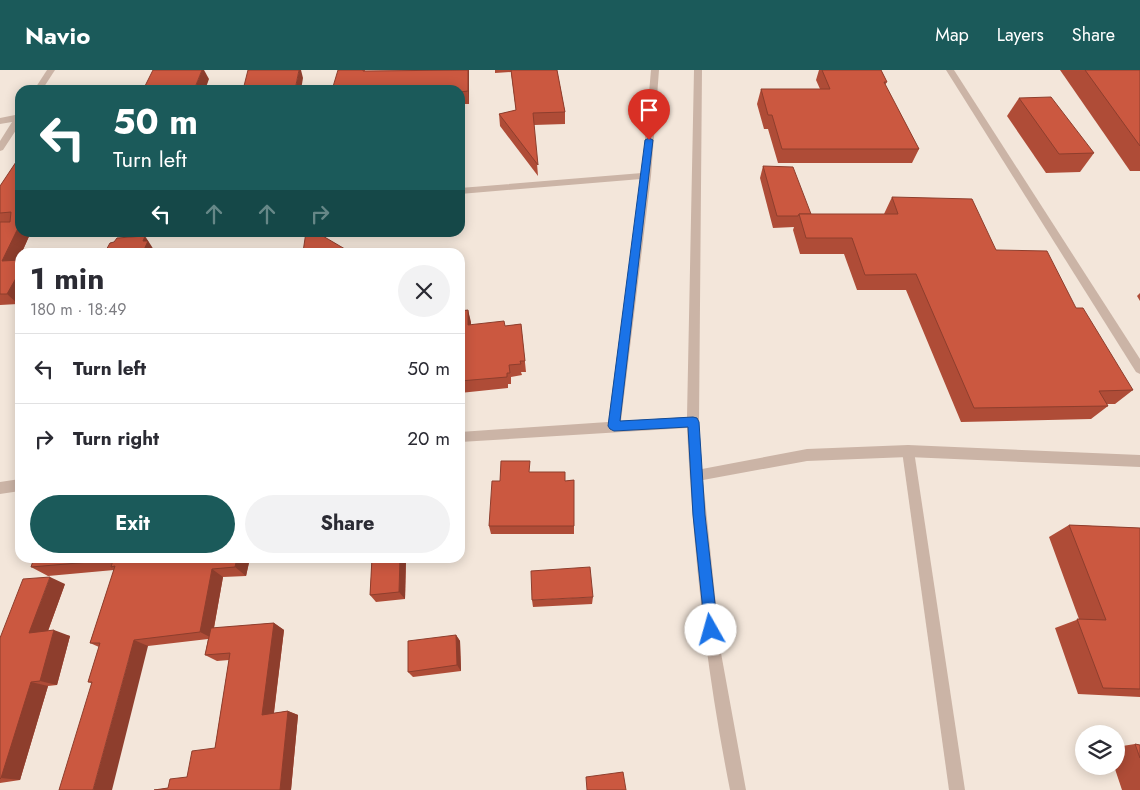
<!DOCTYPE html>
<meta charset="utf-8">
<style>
:root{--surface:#fff;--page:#f2f2f3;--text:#2b2b33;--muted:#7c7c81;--line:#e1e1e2;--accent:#1b5a5a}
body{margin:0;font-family:Jost,sans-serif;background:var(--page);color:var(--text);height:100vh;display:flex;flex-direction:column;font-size:19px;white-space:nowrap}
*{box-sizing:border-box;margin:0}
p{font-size:16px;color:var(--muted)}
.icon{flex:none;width:28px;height:28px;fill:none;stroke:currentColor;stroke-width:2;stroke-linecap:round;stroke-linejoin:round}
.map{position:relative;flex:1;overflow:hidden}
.sheet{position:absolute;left:15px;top:178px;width:450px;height:315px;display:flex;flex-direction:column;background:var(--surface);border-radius:15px;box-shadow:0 2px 12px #0003}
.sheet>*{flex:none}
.banner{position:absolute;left:15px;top:15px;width:450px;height:152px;border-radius:15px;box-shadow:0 2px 12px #0003;background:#1b5a5a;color:#fff;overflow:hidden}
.tools{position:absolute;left:1075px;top:655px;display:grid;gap:10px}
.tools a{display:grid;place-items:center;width:50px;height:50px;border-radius:50%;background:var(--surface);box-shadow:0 2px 12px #0003;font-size:25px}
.pin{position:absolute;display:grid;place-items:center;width:42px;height:42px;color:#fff;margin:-51px -21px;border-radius:50% 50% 50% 0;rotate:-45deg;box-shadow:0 0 5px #0007}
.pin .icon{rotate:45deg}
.me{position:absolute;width:55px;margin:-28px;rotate:353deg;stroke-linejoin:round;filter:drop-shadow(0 0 4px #0008)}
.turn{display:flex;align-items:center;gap:18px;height:105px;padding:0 15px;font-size:22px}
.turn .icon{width:65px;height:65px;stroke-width:2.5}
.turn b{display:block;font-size:35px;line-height:42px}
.lanes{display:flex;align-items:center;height:48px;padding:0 15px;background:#0003;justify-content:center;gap:25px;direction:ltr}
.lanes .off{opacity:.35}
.round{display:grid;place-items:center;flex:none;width:52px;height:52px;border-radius:26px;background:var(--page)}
.summary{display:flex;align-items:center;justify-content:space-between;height:85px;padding:0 15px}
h1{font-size:30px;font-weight:700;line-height:38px}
.cta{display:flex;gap:10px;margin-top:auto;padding:10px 15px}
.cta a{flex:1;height:58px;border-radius:30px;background:var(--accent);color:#fff;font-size:20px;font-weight:700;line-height:58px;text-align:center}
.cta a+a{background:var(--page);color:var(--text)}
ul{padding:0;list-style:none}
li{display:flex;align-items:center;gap:15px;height:70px;padding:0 15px;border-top:1px solid var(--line)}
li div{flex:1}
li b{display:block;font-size:19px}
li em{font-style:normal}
header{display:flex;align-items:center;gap:30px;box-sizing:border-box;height:70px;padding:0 25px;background:var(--accent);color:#fff}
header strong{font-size:24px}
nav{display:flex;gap:28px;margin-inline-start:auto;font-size:18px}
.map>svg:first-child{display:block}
</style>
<header>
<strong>Navio</strong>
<nav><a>Map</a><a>Layers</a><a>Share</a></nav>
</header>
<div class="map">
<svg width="1140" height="720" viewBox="0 0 1140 720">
<rect width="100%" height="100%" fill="#f3e6da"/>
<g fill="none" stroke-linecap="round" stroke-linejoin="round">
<g fill="#cbb4a6" fill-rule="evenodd">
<path d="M 946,0 L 954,0 L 1140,289 L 1140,304 L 1136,302 Z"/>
<path d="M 908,375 L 913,377 L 914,381 L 965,720 L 949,720 L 902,381 L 903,377 Z"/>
</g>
<g fill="#cbb4a6" fill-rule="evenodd">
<path d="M 47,0 L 55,0 L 42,20 L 34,20 Z"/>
<path d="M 651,0 L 659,0 L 651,106 L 621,351 L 687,347 L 694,0 L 702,0 L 699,352 L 702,399 L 807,379 L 908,375 L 1140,385 L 1140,397 L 908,387 L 807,391 L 703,410 L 721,583 L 746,720 L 730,720 C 706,599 693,480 687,358 L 460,372 L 460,362 L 608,352 L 641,109 L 460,124 L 460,118 L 642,103 Z"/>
<path d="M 20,44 L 20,54 L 3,80 L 0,81 L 0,71 L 12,52 L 0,54 L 0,48 Z"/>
<path d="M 20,409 L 20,421 L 0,424 L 0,412 Z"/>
</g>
</g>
<g fill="#af4c37">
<path d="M 338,0 L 365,0 L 365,1 L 469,0 L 469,34 L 460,34 L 460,20 Z"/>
<path d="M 495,0 L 557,0 L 565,42 L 565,54 L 534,55 L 538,106 L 500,56 L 499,44 L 516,40 L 511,2 L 495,3 Z"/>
<path d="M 819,0 L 881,0 L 887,12 L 885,15 L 919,79 L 912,93 L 778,93 L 768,59 L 764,59 L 757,34 L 761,19 L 820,19 L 816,10 Z"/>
<path d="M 1060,0 L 1140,0 L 1140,101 L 1130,101 Z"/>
<path d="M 1019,28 L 1094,83 L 1080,102 L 1046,103 L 1007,46 Z"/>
<path d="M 763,96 L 811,144 L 884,144 L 892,127 L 996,180 L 1076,238 L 1133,320 L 1115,334 L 1107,334 L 1108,336 L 1091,349 L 961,352 L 906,220 L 857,220 L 844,184 L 800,184 L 793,160 L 794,157 L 773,158 L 760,108 Z"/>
<path d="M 11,101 L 20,162 L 31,162 L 22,182 L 20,182 L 20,186 L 18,190 L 20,190 L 20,231 L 18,234 L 0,235 L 0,116 Z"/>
<path d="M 1140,223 L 1140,231 L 1137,226 Z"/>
<path d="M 468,240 L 471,255 L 505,256 L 521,254 L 526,302 L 521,302 L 522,305 L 511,307 L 511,314 L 508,314 L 508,318 L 460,323 L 460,241 Z"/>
<path d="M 531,402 L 565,402 L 565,411 L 574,410 L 574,464 L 491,464 L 489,456 L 500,411 Z"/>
<path d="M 1069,455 L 1140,458 L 1140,627 L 1078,624 L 1055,558 L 1079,549 L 1049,467 Z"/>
<path d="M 34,488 L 250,488 L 246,506 L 223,507 L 214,558 L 274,553 L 284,560 L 274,643 L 288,641 L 298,645 L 291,720 L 154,720 L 168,718 L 187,707 L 215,678 L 229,590 L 217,591 L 205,585 L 208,569 L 148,576 L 91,613 L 88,612 L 99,577 L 90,573 L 114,500 L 48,506 L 31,497 Z"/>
<path d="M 372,488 L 406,488 L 405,529 L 376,532 L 370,525 Z"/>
<path d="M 65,514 L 48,561 L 70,566 L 57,615 L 48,616 L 20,710 L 0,713 L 0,568 Z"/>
<path d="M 593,527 L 592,534 L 533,537 L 532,530 Z"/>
<path d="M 456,565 L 460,571 L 461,601 L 413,607 L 408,602 Z"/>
<path d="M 1135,674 L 1140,675 L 1140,720 L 1122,720 L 1114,696 L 1116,696 L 1116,677 Z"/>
</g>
<g fill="#8e3e2d">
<path d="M 202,0 L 204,0 L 209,9 L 205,20 L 194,20 Z"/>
<path d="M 299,0 L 301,0 L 303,8 L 301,20 L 295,20 Z"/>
<path d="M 468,0 L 469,0 L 469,34 L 468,21 Z"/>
<path d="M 20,154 L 20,162 L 31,162 L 22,182 L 20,182 L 20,186 L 12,202 L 2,191 Z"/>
<path d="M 145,166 L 154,180 L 153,182 L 143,182 L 143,171 Z"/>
<path d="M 20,201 L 20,231 L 18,234 L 7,224 Z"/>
<path d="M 468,240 L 471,252 L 471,267 L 468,255 Z"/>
<path d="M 237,488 L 250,488 L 246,506 L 235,497 Z"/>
<path d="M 400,488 L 406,488 L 405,529 L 399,522 Z"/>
<path d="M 212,499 L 223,507 L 212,568 L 200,562 Z"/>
<path d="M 50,507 L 65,514 L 45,569 L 29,563 Z"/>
<path d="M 274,553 L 284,560 L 273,649 L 262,645 Z"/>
<path d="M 54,560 L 70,566 L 57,615 L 40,611 Z"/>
<path d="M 456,565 L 460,571 L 461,601 L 457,595 Z"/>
<path d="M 134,570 L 148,576 L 112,720 L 93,720 Z"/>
<path d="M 31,612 L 48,616 L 20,710 L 1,708 Z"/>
<path d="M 288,641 L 298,645 L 291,720 L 280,720 Z"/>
</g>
<g fill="#cb5840" stroke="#8e3e2d">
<path d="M 153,0 L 202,0 L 194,20 L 143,20 Z"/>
<path d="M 248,0 L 299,0 L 295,20 L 243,20 Z"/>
<path d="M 338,0 L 363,0 L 363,1 L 468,0 L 468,21 L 460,22 L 460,20 L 332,20 Z"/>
<path d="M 511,0 L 557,0 L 565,42 L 533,43 L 538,95 L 499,44 L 516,40 Z"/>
<path d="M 822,0 L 881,0 L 887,12 L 884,12 L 919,79 L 782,79 L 772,45 L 768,45 L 761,19 L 830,19 Z"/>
<path d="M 1085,0 L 1140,0 L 1140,76 Z"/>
<path d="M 1051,27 L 1094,83 L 1059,84 L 1019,28 Z"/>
<path d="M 20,86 L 20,154 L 2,191 L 20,190 L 20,201 L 7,224 L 0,224 L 0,152 L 10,152 L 11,142 L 0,143 L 0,116 Z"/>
<path d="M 763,96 L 793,97 L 811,144 L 799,144 L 798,146 L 777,146 Z"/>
<path d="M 892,127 L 972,129 L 996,180 L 1047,181 L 1076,238 L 1083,238 L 1133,320 L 1099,321 L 1108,336 L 974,338 L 916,204 L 865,205 L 852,168 L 806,168 L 799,144 L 898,144 Z"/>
<path d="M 306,162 L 316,162 L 350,182 L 303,182 Z"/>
<path d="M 145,166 L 143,171 L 148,171 L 143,182 L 105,182 L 110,173 L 114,172 L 117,168 Z"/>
<path d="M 468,240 L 468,255 L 504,251 L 505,256 L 521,254 L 525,291 L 520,291 L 521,294 L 509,295 L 510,303 L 507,303 L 507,307 L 460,311 L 460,241 Z"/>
<path d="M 501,391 L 530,391 L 529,402 L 565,402 L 565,411 L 574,410 L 574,456 L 489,456 L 492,411 L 500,411 Z"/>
<path d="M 1069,455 L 1140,458 L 1140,619 L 1103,618 L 1077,549 L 1106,550 Z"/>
<path d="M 34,488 L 237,488 L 235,497 L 212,499 L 200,562 L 134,570 L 93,720 L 59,720 L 92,612 L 88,612 L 100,573 L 90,573 L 115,496 L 111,497 L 113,490 L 31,497 Z"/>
<path d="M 372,488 L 400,488 L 399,522 L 370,525 Z"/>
<path d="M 590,497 L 593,527 L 532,530 L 531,501 Z"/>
<path d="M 50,507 L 29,563 L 54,560 L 40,611 L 31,612 L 1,708 L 0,709 L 0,568 L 23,509 Z"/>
<path d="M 274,553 L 262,645 L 288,641 L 280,720 L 154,720 L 168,718 L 170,709 L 187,707 L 192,681 L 215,678 L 230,583 L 205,585 L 211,558 Z"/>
<path d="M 456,565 L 457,595 L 408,602 L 408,571 Z"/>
<path d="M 1135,674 L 1140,675 L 1140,688 Z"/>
<path d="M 623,702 L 626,720 L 587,720 L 586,707 Z"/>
</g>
<path fill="#1a73e8" stroke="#114b97" d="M 649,68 L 653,70 L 620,351 L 693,347 L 697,348 L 699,352 L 705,445 L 718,560 L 716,565 L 711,567 L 707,565 L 705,560 L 693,445 L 688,357 L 614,361 L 610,359 L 608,356 L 645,70 Z"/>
</svg>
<div class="tools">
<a><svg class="icon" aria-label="layers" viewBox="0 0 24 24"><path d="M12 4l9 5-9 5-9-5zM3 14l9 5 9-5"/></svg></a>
</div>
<div class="pin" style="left:649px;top:70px;background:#d93025"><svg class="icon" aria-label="arrive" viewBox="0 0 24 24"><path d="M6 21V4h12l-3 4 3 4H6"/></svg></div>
<svg class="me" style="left:711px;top:560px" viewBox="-20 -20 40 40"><circle r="19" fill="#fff"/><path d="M0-13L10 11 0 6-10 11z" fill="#1a73e8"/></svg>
<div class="banner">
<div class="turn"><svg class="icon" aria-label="left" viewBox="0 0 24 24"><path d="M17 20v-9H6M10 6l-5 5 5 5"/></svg><div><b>50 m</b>Turn left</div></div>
<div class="lanes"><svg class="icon" aria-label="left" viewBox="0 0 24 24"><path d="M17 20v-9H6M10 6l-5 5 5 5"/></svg><svg class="icon off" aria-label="ahead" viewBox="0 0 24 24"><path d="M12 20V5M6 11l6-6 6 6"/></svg><svg class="icon off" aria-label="ahead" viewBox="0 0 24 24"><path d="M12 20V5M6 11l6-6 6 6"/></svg><svg class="icon off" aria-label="right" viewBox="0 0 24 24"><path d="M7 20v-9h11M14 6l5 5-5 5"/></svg></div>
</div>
<section class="sheet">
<div class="summary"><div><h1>1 min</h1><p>180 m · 18:49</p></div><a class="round"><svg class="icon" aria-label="close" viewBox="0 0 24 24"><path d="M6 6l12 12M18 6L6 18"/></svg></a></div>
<ul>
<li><svg class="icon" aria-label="left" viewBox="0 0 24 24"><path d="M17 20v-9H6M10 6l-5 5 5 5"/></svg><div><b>Turn left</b></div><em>50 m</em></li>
<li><svg class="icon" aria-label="right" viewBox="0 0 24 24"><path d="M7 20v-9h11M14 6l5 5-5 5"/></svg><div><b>Turn right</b></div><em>20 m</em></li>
</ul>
<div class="cta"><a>Exit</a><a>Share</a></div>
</section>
</div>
